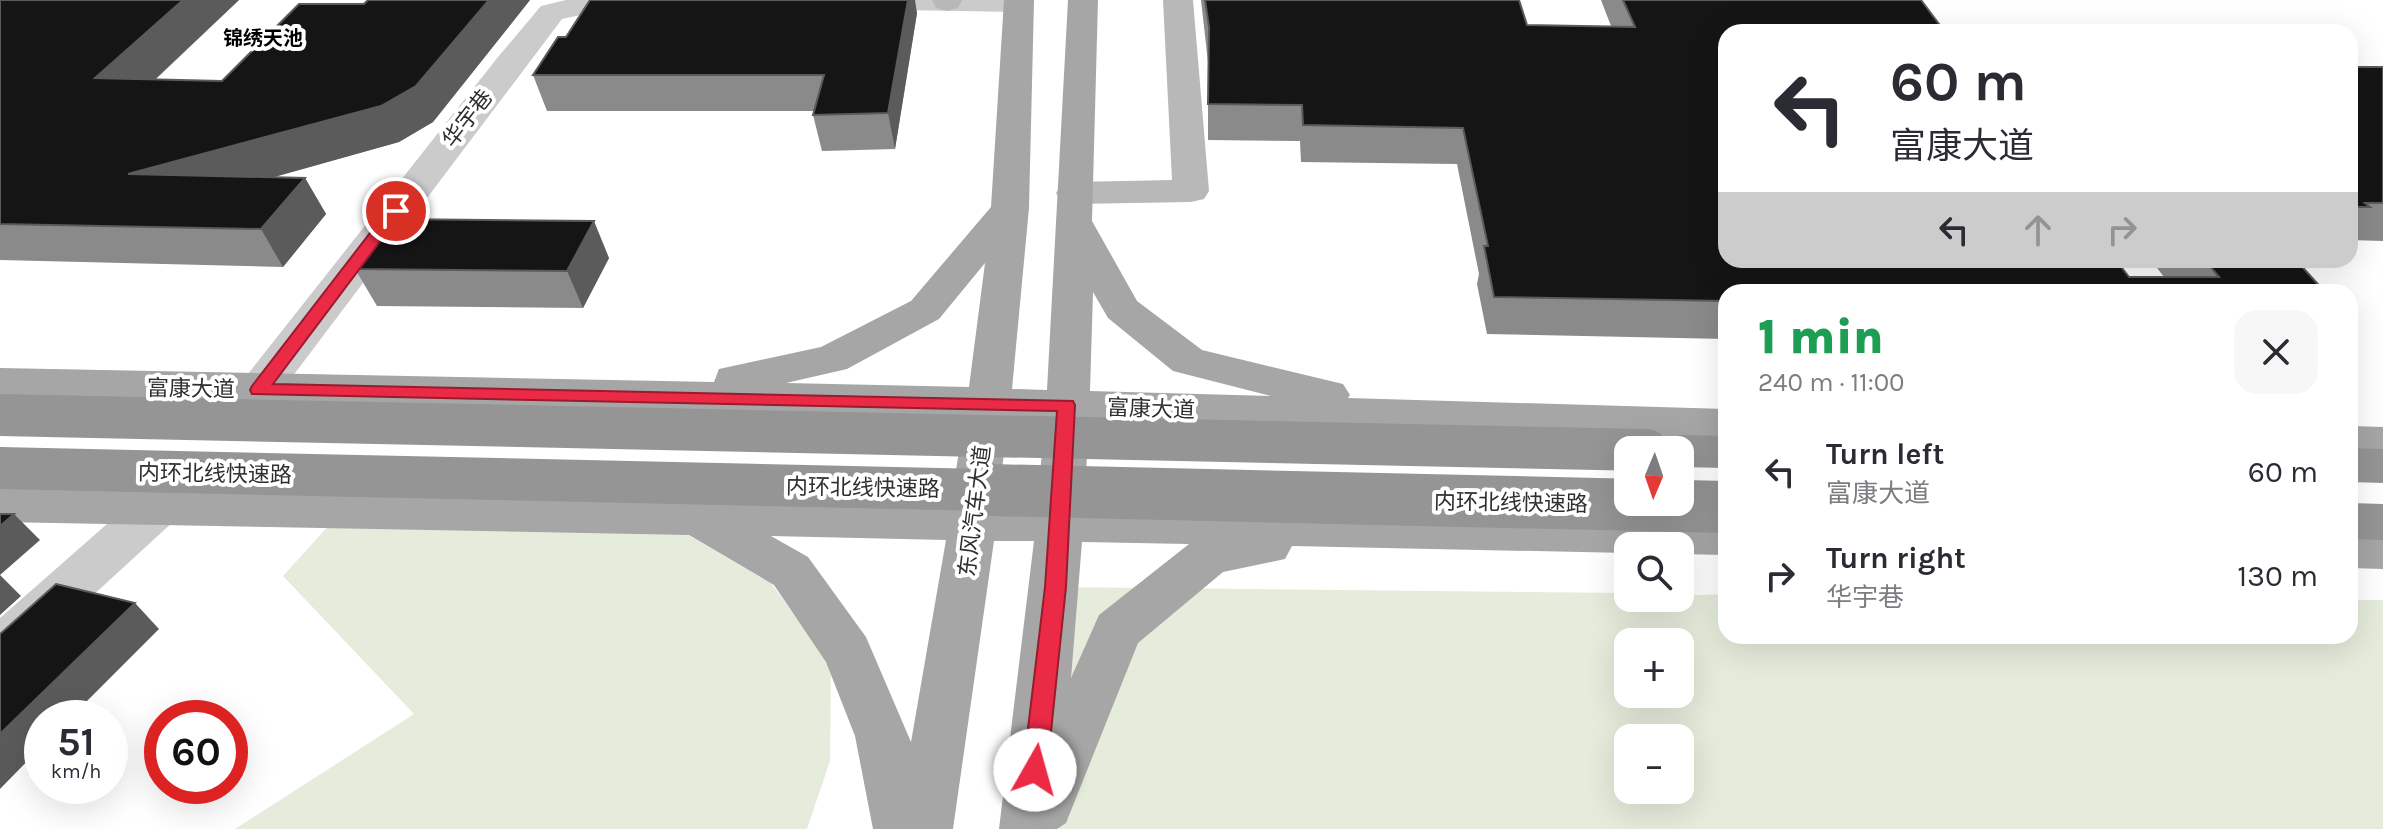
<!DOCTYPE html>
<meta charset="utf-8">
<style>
:root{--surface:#fff;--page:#f7f7f7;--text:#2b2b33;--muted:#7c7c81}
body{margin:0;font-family:Karla,"Noto Sans SC",sans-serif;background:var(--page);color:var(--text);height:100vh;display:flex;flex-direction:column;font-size:30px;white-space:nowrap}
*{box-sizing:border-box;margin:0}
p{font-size:26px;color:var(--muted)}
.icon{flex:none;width:44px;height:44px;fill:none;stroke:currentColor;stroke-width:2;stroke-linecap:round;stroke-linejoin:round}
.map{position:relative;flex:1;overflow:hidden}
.drawer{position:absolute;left:1718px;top:284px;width:640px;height:360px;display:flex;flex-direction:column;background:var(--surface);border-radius:24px;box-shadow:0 8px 32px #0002}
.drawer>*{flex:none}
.guide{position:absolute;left:1718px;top:24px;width:640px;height:244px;border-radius:24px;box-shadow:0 8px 32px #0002;background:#fff;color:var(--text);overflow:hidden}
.needle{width:52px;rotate:182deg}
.controls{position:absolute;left:1614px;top:436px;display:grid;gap:16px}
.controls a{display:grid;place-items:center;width:80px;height:80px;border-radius:16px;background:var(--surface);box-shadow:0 8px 32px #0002;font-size:40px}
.speed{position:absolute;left:24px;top:700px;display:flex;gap:16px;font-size:40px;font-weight:700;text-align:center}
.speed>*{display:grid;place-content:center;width:104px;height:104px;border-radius:50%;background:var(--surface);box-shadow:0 8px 32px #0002;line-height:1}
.speed small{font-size:20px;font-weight:400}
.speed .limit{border:12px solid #d22;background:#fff;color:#111}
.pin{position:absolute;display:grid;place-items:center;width:68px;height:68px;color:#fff;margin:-34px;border:4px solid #fff;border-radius:50%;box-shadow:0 2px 8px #0007}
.me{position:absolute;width:88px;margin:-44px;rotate:7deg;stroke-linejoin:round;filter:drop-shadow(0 0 6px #0008)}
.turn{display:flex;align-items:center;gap:28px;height:168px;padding:0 40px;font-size:36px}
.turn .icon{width:104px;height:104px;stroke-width:2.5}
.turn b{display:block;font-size:56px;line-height:68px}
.lanes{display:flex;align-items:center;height:76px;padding:0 40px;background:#0003;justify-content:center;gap:40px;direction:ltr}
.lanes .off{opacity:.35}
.round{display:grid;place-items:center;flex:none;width:84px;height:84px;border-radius:24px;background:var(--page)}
.head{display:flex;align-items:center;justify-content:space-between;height:136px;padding:0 40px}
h1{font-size:48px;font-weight:800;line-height:60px;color:#1e9e55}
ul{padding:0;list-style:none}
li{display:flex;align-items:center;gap:24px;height:104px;padding:0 40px}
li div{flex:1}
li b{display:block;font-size:30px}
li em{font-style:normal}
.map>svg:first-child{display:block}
</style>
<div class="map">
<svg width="2383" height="829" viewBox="0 0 2383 829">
<rect width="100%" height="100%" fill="#fff"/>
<g fill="#e5ecdb" fill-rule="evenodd">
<path d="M 341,512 L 657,517 L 771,583 L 831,666 L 830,761 L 807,829 L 235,829 L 414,714 L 283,576 Z"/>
<path d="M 1055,587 L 1628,593 L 1628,598 L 1726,594 L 1726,636 L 2350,636 L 2350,600 L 2383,600 L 2383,829 L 1024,829 ZM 1628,642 L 1680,642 L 1680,694 L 1628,694 ZM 1628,738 L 1680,738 L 1680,790 L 1628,790 Z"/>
</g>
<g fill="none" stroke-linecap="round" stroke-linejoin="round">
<g fill="#cbcbcb" fill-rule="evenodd">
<path d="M 566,0 L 627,0 L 623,6 L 562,19 L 274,401 L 259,405 L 244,401 L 237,390 L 244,379 L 498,57 L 541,6 Z"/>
<path d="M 823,0 L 1031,0 L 1033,3 L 1029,9 L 1018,12 L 838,9 L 827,6 Z"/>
<path d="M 157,490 L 174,495 L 181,508 L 174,521 L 18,664 L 0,671 L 0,618 L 140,495 Z"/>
</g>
<g fill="#b8b8b8" fill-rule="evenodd">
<path d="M 932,0 L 962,0 L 958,8 L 947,11 L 936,8 Z"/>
<path d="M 1163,0 L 1193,0 L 1209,191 L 1204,199 L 1191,202 L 1074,204 L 1061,201 L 1056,193 L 1061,185 L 1074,182 L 1172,180 Z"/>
</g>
<g fill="#a6a6a6" fill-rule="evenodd">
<path d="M 1004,0 L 1034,0 L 1029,208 L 1012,389 L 1047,390 L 1068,0 L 1098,0 L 1092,221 L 1137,301 L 1202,350 L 1343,384 L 1350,395 L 1348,398 L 1726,409 L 1726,441 L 1089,422 L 1084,506 L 1726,517 L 1726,555 L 1680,554 L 1680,546 L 1628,546 L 1628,553 L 1292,546 L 1285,559 L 1223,572 L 1138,643 L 1066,823 L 1057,829 L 999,829 L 1034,541 L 994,541 L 953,829 L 873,829 L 855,736 L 826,662 L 774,585 L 689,535 L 0,522 L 0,486 L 951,503 L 964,418 L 0,398 L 0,368 L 714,382 L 719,369 L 821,347 L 911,301 L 991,207 ZM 985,263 L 969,387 L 786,383 L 847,369 L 939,319 ZM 1093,292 L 1108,318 L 1173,371 L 1271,396 L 1090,391 ZM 1008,419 L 1045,420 L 1037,505 L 998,504 ZM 771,536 L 946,540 L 911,742 L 866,637 L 808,557 ZM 1082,542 L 1189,544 L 1099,615 L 1071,678 Z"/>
<path d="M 2350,426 L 2383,427 L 2383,459 L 2350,458 Z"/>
<path d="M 2350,530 L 2383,531 L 2383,569 L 2350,568 Z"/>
</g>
<g fill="#959595" fill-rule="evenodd">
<path d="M 1680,435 L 1726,436 L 1726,468 L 1680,467 L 1680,450 L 1658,450 L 1664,439 Z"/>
<path d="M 2350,448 L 2383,449 L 2383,483 L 2350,482 Z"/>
<path d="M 2350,503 L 2383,504 L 2383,540 L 2350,539 Z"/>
</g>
<g stroke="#959595" stroke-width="42">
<path d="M 0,415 L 1647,450"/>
<path d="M 0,468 L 1078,492"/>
</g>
<path stroke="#959595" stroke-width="52" d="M 990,490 L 1726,507"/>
</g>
<g fill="#8a8a8a">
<path d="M 0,0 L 239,0 L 155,80 L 222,81 L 364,4 L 368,0 L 530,0 L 433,122 L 399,142 L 273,177 L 305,178 L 326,214 L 283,267 L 0,260 Z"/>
<path d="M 1201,0 L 1519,0 L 1527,25 L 1611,26 L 1601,0 L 1921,0 L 2129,277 L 2164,277 L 2151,260 L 2296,260 L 2325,292 L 1726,292 L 1726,339 L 1487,334 L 1477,284 L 1479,274 L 1457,164 L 1301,162 L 1300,141 L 1208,140 L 1208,62 Z"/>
<path d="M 917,13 L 895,149 L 822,151 L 813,115 L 815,111 L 547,111 L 533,75 L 566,37 Z"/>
<path d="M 2350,67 L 2383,67 L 2383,241 L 2350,240 Z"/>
<path d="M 609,258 L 583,308 L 377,306 L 355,269 Z"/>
</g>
<g fill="#5b5b5b">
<path d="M 183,0 L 239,0 L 118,114 L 95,78 Z"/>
<path d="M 489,0 L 530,0 L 433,122 L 399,142 L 153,211 L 128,174 Z"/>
<path d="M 908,0 L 915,0 L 917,13 L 895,149 L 888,113 Z"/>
<path d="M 305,178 L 326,214 L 283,267 L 261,229 Z"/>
<path d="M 594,221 L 609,258 L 583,308 L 567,271 Z"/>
<path d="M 14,514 L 40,540 L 0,575 L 21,596 L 0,615 L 0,526 Z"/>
<path d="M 135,603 L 159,629 L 70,718 L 42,718 L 42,746 L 0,789 L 0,734 Z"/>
</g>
<g fill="#151515" stroke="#5b5b5b" stroke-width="2">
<path d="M 0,0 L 183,0 L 95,78 L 222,81 L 299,4 L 364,4 L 368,0 L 489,0 L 416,86 L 381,106 L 128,174 L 305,178 L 261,229 L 0,224 Z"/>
<path d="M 590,0 L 908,0 L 888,113 L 813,115 L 824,75 L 533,75 L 558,37 L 566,37 Z"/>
<path d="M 1205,0 L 1519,0 L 1527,25 L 1635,27 L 1623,0 L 1921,0 L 1945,32 L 1726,32 L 1726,260 L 2116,260 L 2129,277 L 2219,277 L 2205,260 L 2296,260 L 2325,292 L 1726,292 L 1726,301 L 1494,297 L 1484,246 L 1488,246 L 1463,128 L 1303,125 L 1302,105 L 1208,104 L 1209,27 Z"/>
<path d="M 2350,67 L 2383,67 L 2383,203 L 2365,203 L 2370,207 L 2350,207 Z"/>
<path d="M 392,219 L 594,221 L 567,271 L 355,269 Z"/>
<path d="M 0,514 L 14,514 L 0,526 Z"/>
<path d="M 56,584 L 135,603 L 0,734 L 0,634 Z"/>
</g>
<path fill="#eb2a46" stroke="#991b2e" stroke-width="2" d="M 396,206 L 403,211 L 273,384 L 1073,401 L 1075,405 L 1066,587 L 1047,770 L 1043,777 L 1035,780 L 1027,777 L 1023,770 L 1045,587 L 1057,411 L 252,394 L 250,390 L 252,386 L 390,207 Z"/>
<g text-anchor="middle" stroke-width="8" stroke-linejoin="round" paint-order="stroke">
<g font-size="20" font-weight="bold" fill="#000" stroke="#fff">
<text x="263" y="45">锦绣天池</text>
</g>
<g font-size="22" fill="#2e2e2e" stroke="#fff">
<text transform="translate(467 118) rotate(-52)" y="8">华宇巷</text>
<text transform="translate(191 388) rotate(1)" y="8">富康大道</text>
<text transform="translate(1151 408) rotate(2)" y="8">富康大道</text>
<text transform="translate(215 473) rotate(1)" y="8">内环北线快速路</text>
<text transform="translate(863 487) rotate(1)" y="8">内环北线快速路</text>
<text transform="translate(1511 502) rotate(1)" y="8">内环北线快速路</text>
<text transform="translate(974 511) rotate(-83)" y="8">东风汽车大道</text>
</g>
</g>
</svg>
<div class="controls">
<a><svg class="needle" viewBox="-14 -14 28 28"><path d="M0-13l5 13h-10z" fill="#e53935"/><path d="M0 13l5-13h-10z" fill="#7c7c81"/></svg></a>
<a><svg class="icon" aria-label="search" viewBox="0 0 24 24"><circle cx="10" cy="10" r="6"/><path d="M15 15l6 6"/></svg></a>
<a>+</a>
<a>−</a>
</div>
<div class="speed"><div>51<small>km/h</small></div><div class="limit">60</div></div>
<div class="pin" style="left:396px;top:211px;background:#d93025"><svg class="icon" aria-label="arrive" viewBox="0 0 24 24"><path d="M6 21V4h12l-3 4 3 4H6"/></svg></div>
<svg class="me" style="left:1035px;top:770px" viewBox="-20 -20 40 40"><circle r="19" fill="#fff"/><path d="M0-13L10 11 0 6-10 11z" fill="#eb2a46"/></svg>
<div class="guide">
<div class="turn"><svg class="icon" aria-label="left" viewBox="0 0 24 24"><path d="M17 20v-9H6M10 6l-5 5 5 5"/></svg><div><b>60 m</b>富康大道</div></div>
<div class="lanes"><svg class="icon" aria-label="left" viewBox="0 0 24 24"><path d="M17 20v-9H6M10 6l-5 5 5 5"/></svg><svg class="icon off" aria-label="ahead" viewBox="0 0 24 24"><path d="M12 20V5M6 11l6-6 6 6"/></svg><svg class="icon off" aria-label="right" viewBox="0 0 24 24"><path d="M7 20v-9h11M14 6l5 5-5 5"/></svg></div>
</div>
<section class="drawer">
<div class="head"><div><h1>1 min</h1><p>240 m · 11:00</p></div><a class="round"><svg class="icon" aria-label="close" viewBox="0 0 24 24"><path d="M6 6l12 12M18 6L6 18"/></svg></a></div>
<ul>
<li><svg class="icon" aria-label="left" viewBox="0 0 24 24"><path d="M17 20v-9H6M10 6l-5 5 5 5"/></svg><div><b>Turn left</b><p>富康大道</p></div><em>60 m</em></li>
<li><svg class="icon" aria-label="right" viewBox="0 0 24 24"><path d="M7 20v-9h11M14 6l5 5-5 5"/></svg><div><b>Turn right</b><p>华宇巷</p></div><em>130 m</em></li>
</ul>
</section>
</div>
